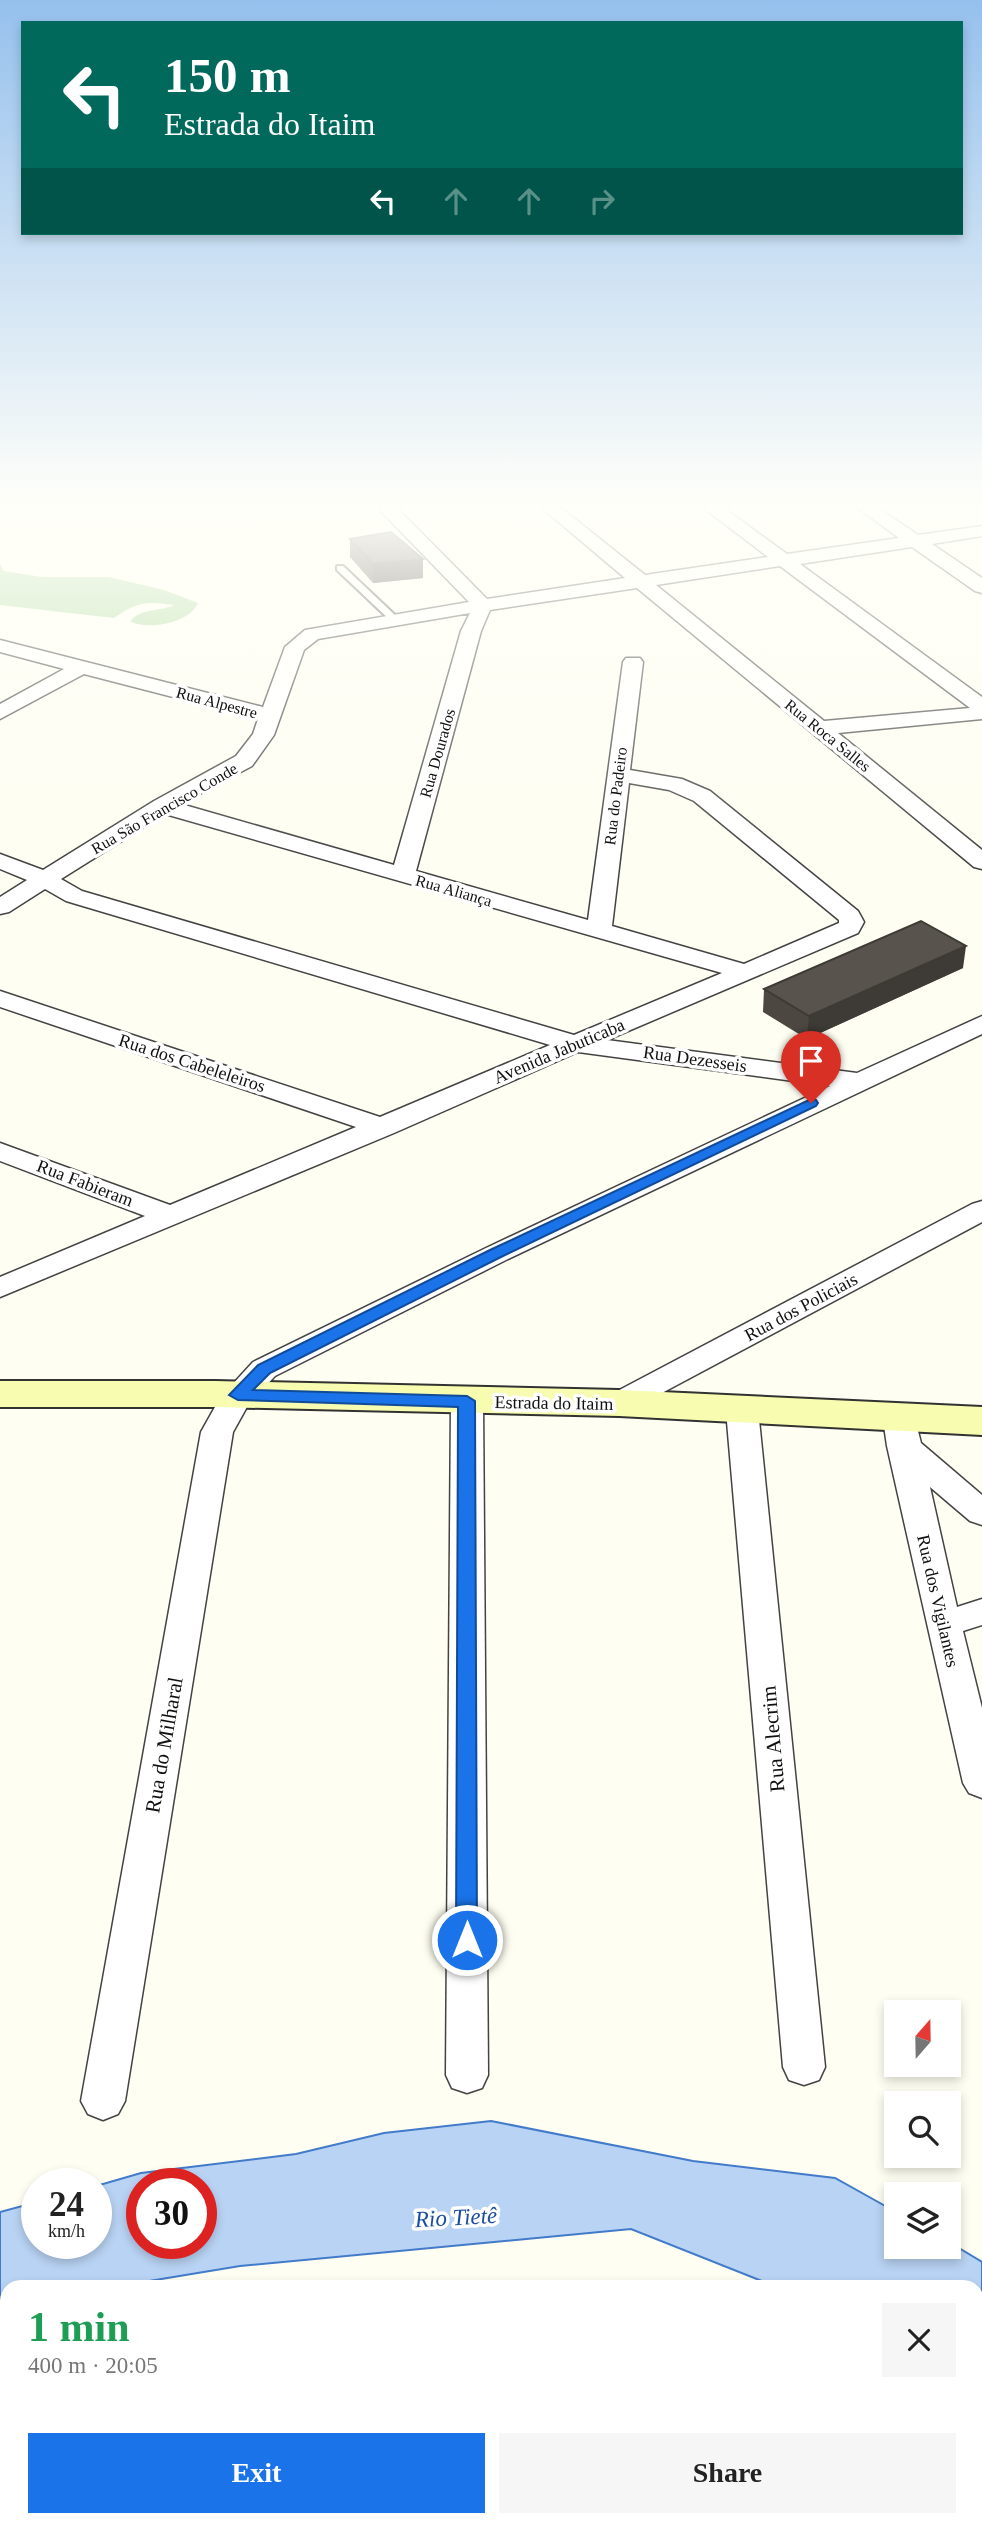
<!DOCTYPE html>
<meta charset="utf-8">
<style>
:root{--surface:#fff;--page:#f6f6f6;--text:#222;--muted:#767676;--accent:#1a73e8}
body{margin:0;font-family:Georgia,serif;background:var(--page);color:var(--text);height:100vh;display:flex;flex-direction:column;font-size:26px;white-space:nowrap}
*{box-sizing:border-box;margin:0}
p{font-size:23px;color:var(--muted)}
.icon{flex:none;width:38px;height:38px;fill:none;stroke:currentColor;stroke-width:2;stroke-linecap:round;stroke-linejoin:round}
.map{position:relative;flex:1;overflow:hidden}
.side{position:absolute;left:0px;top:2280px;width:984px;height:247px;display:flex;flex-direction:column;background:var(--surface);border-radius:21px 21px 0 0;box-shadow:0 4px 10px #0003}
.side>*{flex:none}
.banner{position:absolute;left:21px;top:21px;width:942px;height:214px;border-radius:0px;box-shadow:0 4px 10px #0003;background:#00695c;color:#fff;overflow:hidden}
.needle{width:46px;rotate:20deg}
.tools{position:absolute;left:884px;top:2000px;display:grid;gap:14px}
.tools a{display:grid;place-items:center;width:77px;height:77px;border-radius:0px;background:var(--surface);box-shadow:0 4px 10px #0003;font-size:35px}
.speed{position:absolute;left:21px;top:2168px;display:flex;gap:14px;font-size:35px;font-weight:700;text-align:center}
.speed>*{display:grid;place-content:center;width:91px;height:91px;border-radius:50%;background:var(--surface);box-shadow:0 4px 10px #0003;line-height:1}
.speed small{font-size:18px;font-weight:400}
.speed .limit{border:10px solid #d22;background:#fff;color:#111}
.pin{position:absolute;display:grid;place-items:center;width:60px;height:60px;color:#fff;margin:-72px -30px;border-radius:50% 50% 50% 0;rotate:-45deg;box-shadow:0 0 7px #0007}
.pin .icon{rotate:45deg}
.me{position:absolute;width:77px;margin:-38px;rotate:0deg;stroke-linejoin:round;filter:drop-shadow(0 0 5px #0008)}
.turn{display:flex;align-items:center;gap:24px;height:147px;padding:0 28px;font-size:32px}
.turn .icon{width:91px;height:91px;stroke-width:2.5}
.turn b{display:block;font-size:49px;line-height:60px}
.lanes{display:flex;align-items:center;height:66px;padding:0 28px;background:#0003;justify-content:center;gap:35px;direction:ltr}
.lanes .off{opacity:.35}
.round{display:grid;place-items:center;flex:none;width:74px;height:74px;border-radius:0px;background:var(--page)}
.headline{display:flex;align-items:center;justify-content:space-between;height:119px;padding:0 28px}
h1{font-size:42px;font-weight:800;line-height:52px;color:#1e9e55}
.cta{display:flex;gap:14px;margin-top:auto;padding:14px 28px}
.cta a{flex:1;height:80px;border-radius:0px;background:var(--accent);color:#fff;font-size:28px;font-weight:800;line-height:80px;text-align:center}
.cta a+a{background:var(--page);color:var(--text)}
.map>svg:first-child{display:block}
</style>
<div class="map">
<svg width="982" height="2526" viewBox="0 0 982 2526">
<rect width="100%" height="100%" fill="#fffef2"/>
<path fill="#add99c" d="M 0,564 L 4,571 L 42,577 L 109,577 L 164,590 L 198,603 C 190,623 147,631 130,621 C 143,607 160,612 174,605 C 146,601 137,602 114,618 L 0,605 Z"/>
<path fill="#b9d3f4" stroke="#427bc9" stroke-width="2" fill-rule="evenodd" d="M 491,2121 L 693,2161 L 835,2178 L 896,2212 L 896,2247 L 948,2247 L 949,2242 L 982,2262 L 982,2469 L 976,2463 L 976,2287 L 777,2287 L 631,2229 L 240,2266 L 113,2287 L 7,2287 L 7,2311 L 0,2313 L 0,2212 L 37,2202 L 37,2244 L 96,2244 L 96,2186 L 141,2173 L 296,2154 L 384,2133 ZM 142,2184 L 201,2184 L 201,2244 L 142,2244 Z"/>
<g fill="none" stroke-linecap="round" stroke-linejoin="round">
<g stroke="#434343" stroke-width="4">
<path id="lane" d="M 337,566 L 343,566 L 397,617 L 397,621 L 391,621 L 337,570 Z"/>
</g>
<g stroke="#434343" stroke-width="3">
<g id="street">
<path d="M 373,503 L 392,503 L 487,599 L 625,578 L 536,503 L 555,503 L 645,575 L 768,557 L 697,503 L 717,503 L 787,554 L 899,538 L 851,503 L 871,503 L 918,535 L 982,526 L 982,536 L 932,544 L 982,578 L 982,593 L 975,591 L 912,547 L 800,564 L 982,697 L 982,719 L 838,733 L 982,850 L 982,869 L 974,867 L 637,588 L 490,610 L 481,631 L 416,871 L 588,920 L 623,662 L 626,658 L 640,658 L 643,662 L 630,770 L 682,779 L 710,791 L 858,911 L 864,922 L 858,933 L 607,1040 L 857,1073 L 982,1016 L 982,1034 L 506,1260 L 275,1376 L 248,1405 L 233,1432 L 125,2101 L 118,2114 L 103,2120 L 88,2114 L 81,2101 L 201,1432 L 220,1398 L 253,1362 L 486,1248 L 830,1086 L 578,1052 L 394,1133 L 0,1297 L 0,1277 L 145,1216 L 0,1161 L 0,1143 L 170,1205 L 356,1127 L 0,1007 L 0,991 L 380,1117 L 550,1045 L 66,901 L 45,889 L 9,912 L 0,914 L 0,897 L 27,880 L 0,869 L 0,854 L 43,870 L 154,801 L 236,756 L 253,734 L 258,719 L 84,674 L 0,719 L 0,704 L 64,669 L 0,652 L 0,640 L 263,707 L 285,647 L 305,630 L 469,602 ZM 780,566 L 970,708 L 824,721 L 656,585 ZM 470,613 L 461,631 L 394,865 L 181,804 L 252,766 L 274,735 L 304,650 L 318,639 ZM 629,783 L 669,790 L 694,801 L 839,920 L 839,923 L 744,964 L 612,926 ZM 165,814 L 722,973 L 574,1035 L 82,891 L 61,879 Z"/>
<path d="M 982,1201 L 982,1222 L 630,1410 L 619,1413 L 608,1410 L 603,1403 L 608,1396 L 972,1204 Z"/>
<path d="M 467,1391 L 478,1394 L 483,1401 L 488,2075 L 482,2088 L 467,2093 L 452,2088 L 446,2075 L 451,1401 L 456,1394 Z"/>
<path d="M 742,1400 L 753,1403 L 758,1410 L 825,2067 L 819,2080 L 804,2085 L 789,2080 L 783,2067 L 726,1410 L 731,1403 Z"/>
<path d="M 899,1408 L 910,1412 L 915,1419 L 921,1443 L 982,1495 L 982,1525 L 970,1521 L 930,1487 L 957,1607 L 982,1599 L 982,1625 L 963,1631 L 982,1708 L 982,1798 L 969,1793 L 963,1783 L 887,1446 L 883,1419 L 888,1412 Z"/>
<path d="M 743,2520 L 802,2520 L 799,2526 L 741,2526 Z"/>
<path d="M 810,2520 L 862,2520 L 864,2526 L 813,2526 Z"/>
</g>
</g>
<g stroke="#323232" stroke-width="4">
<path id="secondary" d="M 0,1381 L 215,1381 L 619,1390 L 982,1407 L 982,1435 L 619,1416 L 215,1407 L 0,1407 Z"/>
</g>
<use href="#lane" fill="#fff" fill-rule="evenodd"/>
<use href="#street" fill="#fff" fill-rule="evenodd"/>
<use href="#secondary" fill="#f7fcb0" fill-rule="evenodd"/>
</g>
<g fill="#4c4741">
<path d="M 350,539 L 423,559 L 423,578 L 373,583 L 350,557 Z"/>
<path d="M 963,968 L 807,1039 L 763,1012 L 764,989 Z"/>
</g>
<g fill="#3e3a35">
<path d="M 423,559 L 423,578 L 373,583 L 373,564 Z"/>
<path d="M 966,946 L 963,968 L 807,1039 L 809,1016 Z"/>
</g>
<g fill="#58534c" stroke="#3e3a35" stroke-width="2">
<path d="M 391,532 L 423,559 L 373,564 L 350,539 Z"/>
<path d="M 921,921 L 966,946 L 809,1016 L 764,989 Z"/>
<path d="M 403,2520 L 417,2520 L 419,2526 L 390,2526 Z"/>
<path d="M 522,2520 L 532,2520 L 535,2526 L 509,2526 Z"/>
<path d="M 571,2520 L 581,2520 L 584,2526 L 558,2526 Z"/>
</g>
<linearGradient id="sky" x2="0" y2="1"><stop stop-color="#95c0ed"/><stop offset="0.59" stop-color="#fffff9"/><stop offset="1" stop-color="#fffff9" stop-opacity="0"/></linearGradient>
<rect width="982" height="856" fill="url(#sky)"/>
<path fill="#1a73e8" stroke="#114b97" stroke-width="2" d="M 811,1099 L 816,1100 L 818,1103 L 816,1106 L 501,1257 L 270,1373 L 253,1390 L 467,1396 L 475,1401 L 477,1940 L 474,1946 L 467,1949 L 459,1946 L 456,1940 L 458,1407 L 238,1400 L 229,1395 L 258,1365 L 490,1250 Z"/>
<g text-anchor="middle" stroke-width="7" stroke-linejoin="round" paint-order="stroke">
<g font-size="16" fill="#101010" stroke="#fff">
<text transform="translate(217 702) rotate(15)" y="6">Rua Alpestre</text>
<text transform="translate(828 735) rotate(39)" y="6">Rua Roca Salles</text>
<text transform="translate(437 753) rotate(-74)" y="6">Rua Dourados</text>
<text transform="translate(615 796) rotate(-83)" y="6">Rua do Padeiro</text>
<text transform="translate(164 808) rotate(-30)" y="6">Rua São Francisco Conde</text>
<text transform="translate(454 890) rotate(16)" y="6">Rua Aliança</text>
</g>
<g font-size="18" fill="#101010" stroke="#fff">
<text transform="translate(559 1051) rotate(-23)" y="6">Avenida Jabuticaba</text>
<text transform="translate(695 1059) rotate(8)" y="6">Rua Dezesseis</text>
<text transform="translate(192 1063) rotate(18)" y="6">Rua dos Cabeleleiros</text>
<text transform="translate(85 1183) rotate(21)" y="6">Rua Fabieram</text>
<text transform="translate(801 1307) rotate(-28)" y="6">Rua dos Policiais</text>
<text transform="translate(554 1403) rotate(1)" y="6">Estrada do Itaim</text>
<text transform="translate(938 1601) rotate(77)" y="6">Rua dos Vigilantes</text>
</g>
<g font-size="21" fill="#101010" stroke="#fff">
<text transform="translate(773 1739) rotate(-95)" y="7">Rua Alecrim</text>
<text transform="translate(164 1745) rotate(-80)" y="7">Rua do Milharal</text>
</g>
<g font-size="23" font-style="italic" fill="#1c4e9f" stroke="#fff">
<text transform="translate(456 2217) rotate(-3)" y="8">Rio Tietê</text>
</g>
</g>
</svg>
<div class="tools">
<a><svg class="needle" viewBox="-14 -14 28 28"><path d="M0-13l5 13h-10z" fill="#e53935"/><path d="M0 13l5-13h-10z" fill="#767676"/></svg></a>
<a><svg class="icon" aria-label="search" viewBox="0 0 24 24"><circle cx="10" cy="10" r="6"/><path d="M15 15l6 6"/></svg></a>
<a><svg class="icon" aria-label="layers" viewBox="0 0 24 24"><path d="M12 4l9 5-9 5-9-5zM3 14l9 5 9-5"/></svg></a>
</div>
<div class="speed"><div>24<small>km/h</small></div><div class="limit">30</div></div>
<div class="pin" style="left:811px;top:1103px;background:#d93025"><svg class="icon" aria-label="arrive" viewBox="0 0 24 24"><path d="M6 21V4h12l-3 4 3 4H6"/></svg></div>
<svg class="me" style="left:467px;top:1940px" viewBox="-20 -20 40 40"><circle r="17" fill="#1a73e8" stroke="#fff" stroke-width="3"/><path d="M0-11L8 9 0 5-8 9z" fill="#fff"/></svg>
<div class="banner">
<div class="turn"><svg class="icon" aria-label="left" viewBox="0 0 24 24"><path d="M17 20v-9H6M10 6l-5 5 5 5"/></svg><div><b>150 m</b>Estrada do Itaim</div></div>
<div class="lanes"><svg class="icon" aria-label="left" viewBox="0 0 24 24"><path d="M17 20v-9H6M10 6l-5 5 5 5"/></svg><svg class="icon off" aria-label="ahead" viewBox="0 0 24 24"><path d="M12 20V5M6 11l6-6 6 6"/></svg><svg class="icon off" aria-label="ahead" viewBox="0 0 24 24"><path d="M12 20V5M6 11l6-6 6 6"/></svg><svg class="icon off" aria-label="right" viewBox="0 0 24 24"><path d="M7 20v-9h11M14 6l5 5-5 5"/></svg></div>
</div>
<section class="side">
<div class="headline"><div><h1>1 min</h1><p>400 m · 20:05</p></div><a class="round"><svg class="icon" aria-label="close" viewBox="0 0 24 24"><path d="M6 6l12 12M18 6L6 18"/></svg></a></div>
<div class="cta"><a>Exit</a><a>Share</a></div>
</section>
</div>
